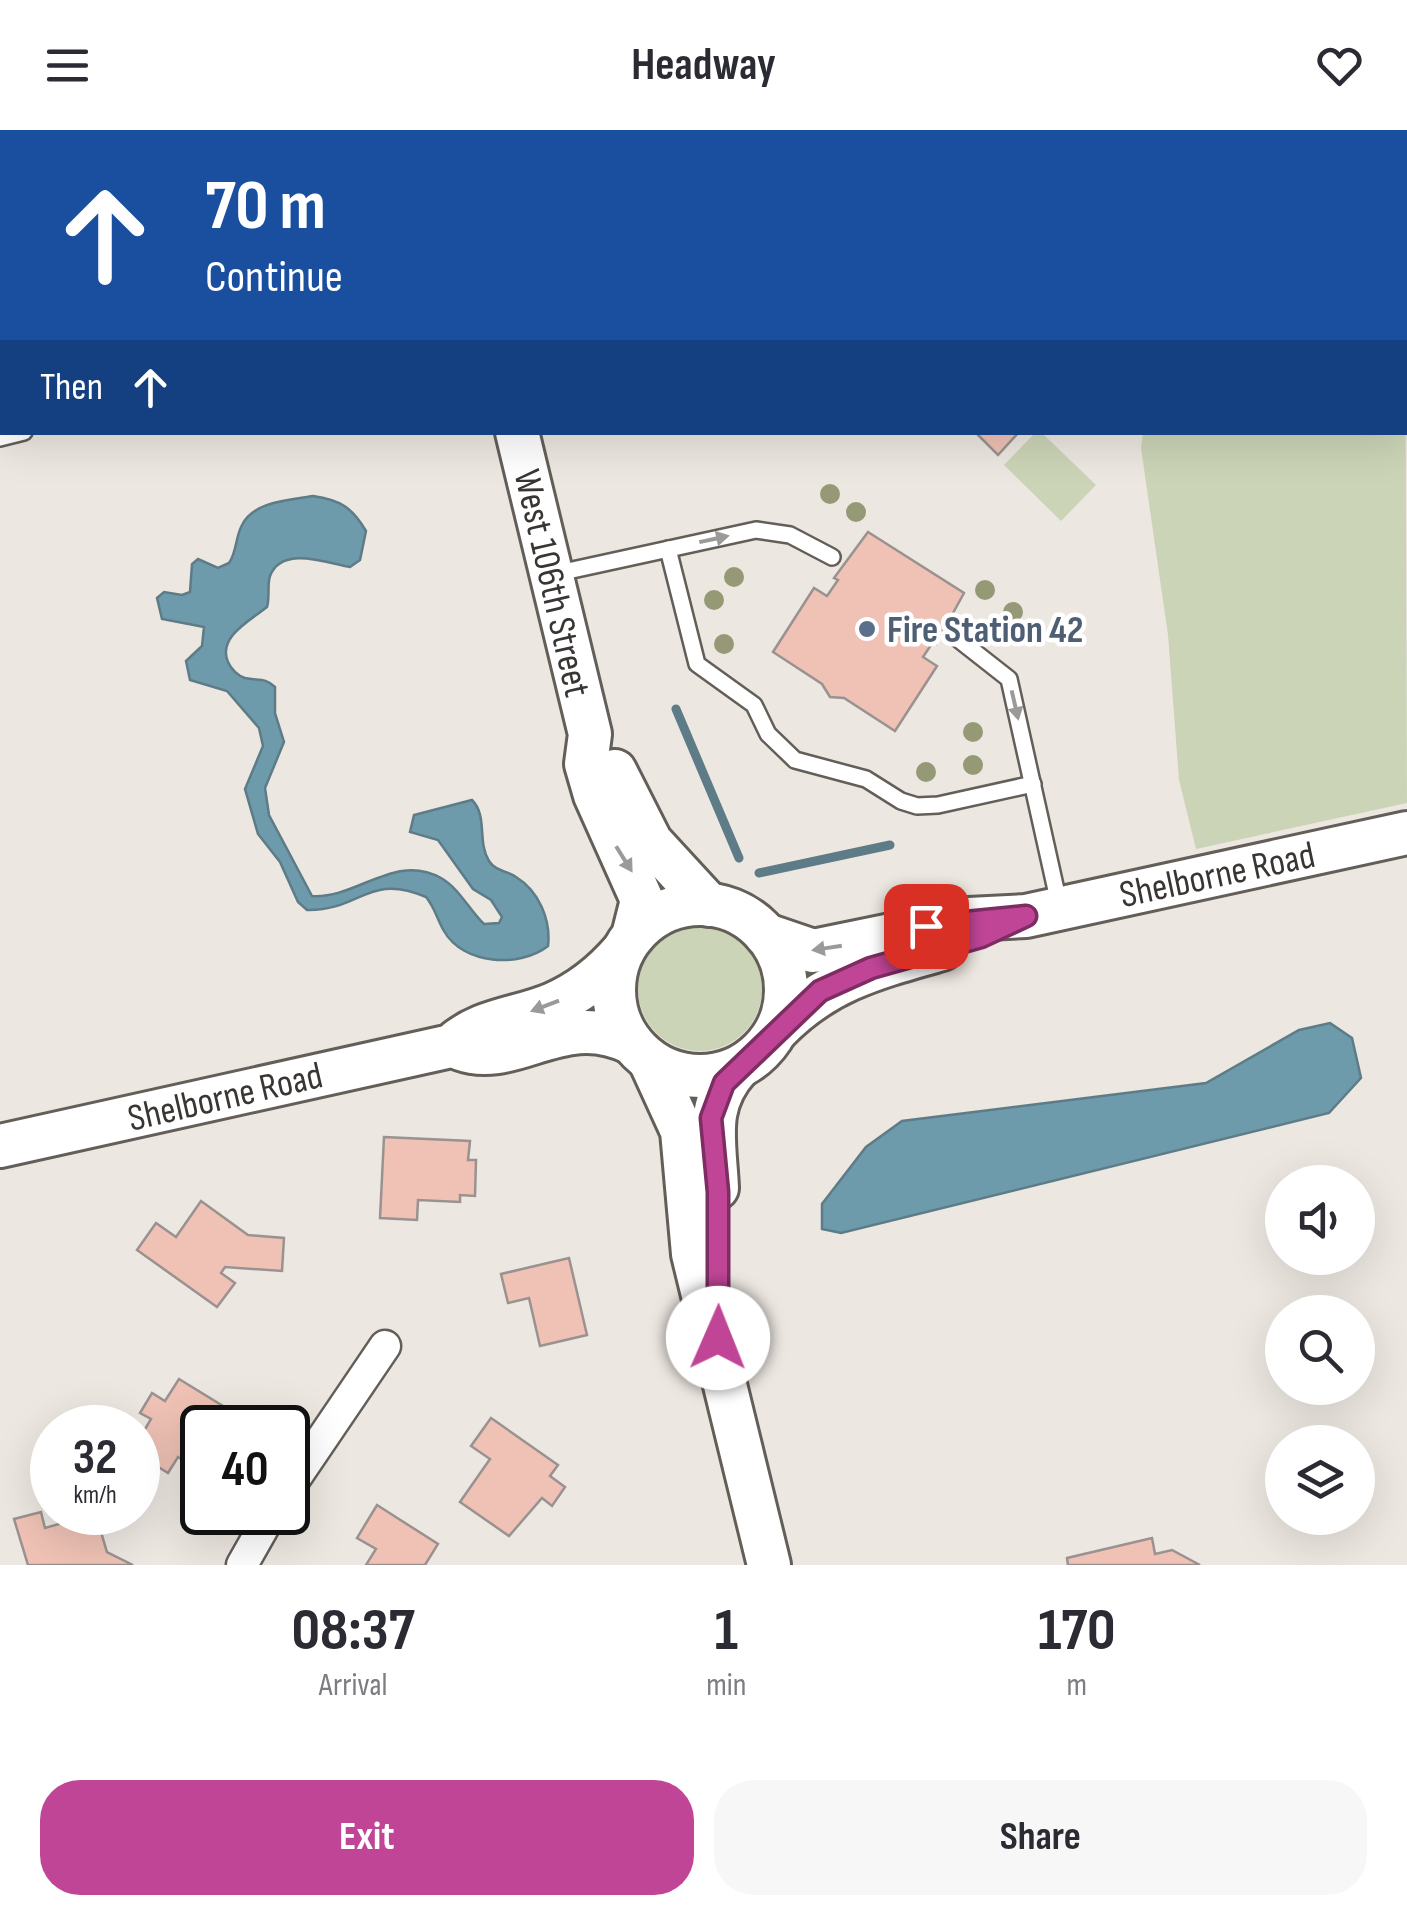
<!DOCTYPE html>
<style>
:root{--surface:#fff;--page:#f7f7f7;--text:#2b2b33;--muted:#7c7c81;--accent:#c04596}
body{margin:0;font-family:"Sofia Sans Condensed",sans-serif;background:var(--page);color:var(--text);height:100vh;display:flex;flex-direction:column;font-size:38px;white-space:nowrap}
*{box-sizing:border-box;margin:0}
p{font-size:32px;color:var(--muted)}
.icon{flex:none;width:55px;height:55px;fill:none;stroke:currentColor;stroke-width:2;stroke-linecap:round;stroke-linejoin:round}
.map{position:relative;height:1435px;overflow:hidden}
.sheet{display:flex;flex-direction:column;background:var(--surface);flex:1}
.sheet>*{flex:none}
.banner{position:absolute;left:0px;top:0px;width:1408px;height:305px;box-shadow:0 10px 40px #0002;background:#1a4fa0;color:#fff;overflow:hidden}
.tools{position:absolute;left:1265px;top:1035px;display:grid;gap:20px}
.tools a{display:grid;place-items:center;width:110px;height:110px;border-radius:50%;background:var(--surface);box-shadow:0 10px 40px #0002;font-size:50px}
.speed{position:absolute;left:30px;top:1275px;display:flex;gap:20px;font-size:50px;font-weight:700;text-align:center}
.speed>*{display:grid;place-content:center;width:130px;height:130px;border-radius:50%;background:var(--surface);box-shadow:0 10px 40px #0002;line-height:1}
.speed small{font-size:25px;font-weight:400}
.speed .limit{border:5px solid #111;border-radius:15px;background:#fff;color:#111}
.pin{position:absolute;display:grid;place-items:center;width:85px;height:85px;color:#fff;margin:-42px;border-radius:20px;box-shadow:0 5px 15px #0006}
.me{position:absolute;width:110px;margin:-55px;rotate:1deg;stroke-linejoin:round;filter:drop-shadow(0 0 8px #0008)}
.turn{display:flex;align-items:center;gap:35px;height:210px;padding:0 40px;font-size:45px}
.turn .icon{width:130px;height:130px;stroke-width:2.5}
.turn b{display:block;font-size:70px;line-height:85px}
.then{display:flex;align-items:center;height:95px;padding:0 40px;background:#0003;gap:20px;font-size:38px}
.eta{display:flex;justify-content:space-evenly;align-items:center;height:170px;text-align:center}
.eta b{font-size:60px;font-weight:700;line-height:70px}
.primary-button{display:flex;gap:20px;margin-top:auto;padding:20px 40px}
.primary-button a{flex:1;height:115px;border-radius:40px;background:var(--accent);color:#fff;font-size:40px;font-weight:700;line-height:115px;text-align:center}
.primary-button a+a{background:var(--page);color:var(--text)}
header{display:flex;justify-content:space-between;align-items:center;height:130px;padding:0 40px;background:var(--surface);font-size:45px;font-weight:700}
.map>svg:first-child{display:block}
</style>
<header><svg class="icon" aria-label="menu" viewBox="0 0 24 24"><path d="M4 6h16M4 12h16M4 18h16"/></svg>Headway<svg class="icon" aria-label="heart" viewBox="0 0 24 24"><path d="M12 20l-8-8c-3-5 5-10 8-4 3-6 11-1 8 4z"/></svg></header>
<div class="map">
<svg width="1407" height="1435" viewBox="0 0 1407 1435">
<rect width="100%" height="100%" fill="#ede7e1"/>
<g fill="#ccd4b7">
<path d="M 1405,118 L 1407,673 L 1196,719 L 1179,650 L 1168,505 L 1141,318 L 1143,303 L 1405,302 Z"/>
<path d="M 1035,303 L 1042,303 L 1096,355 L 1061,391 L 1004,335 Z"/>
<circle cx="700" cy="859" r="62"/>
</g>
<g fill="#6d9bab" stroke="#5d7c87" stroke-width="2.5">
<path d="M 313,366 C 340,370 352,377 366,401 L 360,430 L 350,437 C 327,433 282,415 270,446 C 267,455 270,467 267,477 C 251,490 217,507 228,532 C 231,539 238,546 245,548 C 258,551 265,547 275,557 L 275,583 L 284,612 L 265,658 L 269,685 L 312,766 C 357,769 395,722 441,748 C 459,758 470,781 484,794 L 499,793 L 502,787 L 491,770 L 473,759 L 438,710 L 410,702 L 414,685 L 472,670 C 488,686 477,712 489,731 C 495,741 508,741 516,747 C 539,761 551,790 548,816 C 520,838 463,835 444,801 C 437,789 435,778 426,767 C 368,742 361,781 307,780 L 298,772 L 280,732 L 258,704 L 245,659 L 263,616 L 259,598 L 227,561 L 190,550 L 186,531 L 202,516 L 204,497 L 162,489 L 157,468 L 164,462 L 182,465 L 190,462 L 192,434 L 198,429 L 218,438 L 229,433 C 237,422 235,408 242,395 C 254,371 290,370 313,366 Z"/>
<path d="M 1330,893 L 1352,908 L 1361,948 L 1329,983 L 841,1103 L 822,1099 L 822,1074 L 866,1017 L 902,991 L 1206,953 L 1299,900 Z"/>
</g>
<g fill="none" stroke-linecap="round" stroke-linejoin="round">
<g stroke="#5d7c87" stroke-width="9">
<path d="M 676,579 L 739,728"/>
<path d="M 759,743 L 890,715"/>
</g>
</g>
<g fill="#efc2b5" stroke="#9a9290" stroke-width="2.5">
<path d="M 699,0 L 851,0 L 854,2 L 699,2 Z"/>
<path d="M 975,302 L 1019,302 L 998,325 Z"/>
<path d="M 868,402 L 964,463 L 936,514 L 933,512 L 923,527 L 937,536 L 895,601 L 844,568 L 830,567 L 822,554 L 773,522 L 814,458 L 827,466 L 838,450 L 834,448 Z"/>
<path d="M 384,1007 L 470,1011 L 468,1030 L 476,1030 L 475,1066 L 460,1065 L 460,1072 L 418,1070 L 417,1090 L 380,1088 Z"/>
<path d="M 201,1071 L 248,1105 L 284,1108 L 282,1141 L 225,1137 L 221,1143 L 235,1153 L 217,1177 L 137,1120 L 156,1093 L 176,1107 Z"/>
<path d="M 569,1128 L 587,1205 L 540,1216 L 529,1168 L 508,1173 L 501,1144 Z"/>
<path d="M 179,1249 L 236,1284 L 228,1298 L 202,1298 L 202,1309 L 187,1333 L 178,1327 L 168,1343 L 138,1324 L 138,1311 L 151,1289 L 140,1283 L 152,1263 L 165,1271 Z"/>
<path d="M 491,1288 L 558,1335 L 550,1346 L 565,1357 L 552,1376 L 542,1368 L 509,1406 L 460,1372 L 490,1329 L 471,1316 Z"/>
<path d="M 377,1375 L 438,1414 L 425,1435 L 366,1435 L 376,1419 L 357,1408 Z"/>
<path d="M 41,1382 L 45,1398 L 66,1392 L 63,1382 L 95,1382 L 107,1422 L 133,1435 L 28,1435 L 14,1389 Z"/>
<path d="M 1152,1408 L 1155,1424 L 1172,1420 L 1200,1435 L 1068,1435 L 1067,1428 Z"/>
</g>
<g fill="none" stroke-linecap="round" stroke-linejoin="round">
<g stroke="#645e59" stroke-width="20">
<g id="lane">
<path d="M 561,0 L 561,2"/>
<path d="M 920,0 L 924,2"/>
<path d="M 1052,0 L 1055,2"/>
<path d="M 0,308 L 24,302"/>
<path d="M 668,419 L 697,534 L 754,575 L 768,604 L 795,630 L 866,649 L 901,671 L 917,676 L 938,675 L 1033,654"/>
<path d="M 554,444 L 756,400 L 790,405 L 832,427"/>
<path d="M 953,505 L 1009,549 L 1060,778"/>
</g>
</g>
<g stroke="#645e59" stroke-width="35">
<g id="street">
<path d="M 288,1359 L 385,1216"/>
<path d="M 242,1435 L 272,1382"/>
</g>
</g>
<g stroke="#645e59" stroke-width="48">
<g id="secondary">
<path d="M 439,0 L 439,2"/>
<path d="M 517,302 L 590,604 L 586,634 L 595,665 L 642,770 L 633,806"/>
<path d="M 615,641 L 651,712 L 709,775"/>
<circle cx="700" cy="860" r="86"/>
<path d="M 766,805 L 813,821 L 969,789 L 1026,786 L 1407,703"/>
<path d="M 777,900 C 825,850 878,837 942,819"/>
<path d="M 461,919 C 515,939 562,878 632,913"/>
<path d="M 650,931 L 682,1001 L 693,1124 L 769,1435"/>
<path d="M 0,1016 L 451,916 C 480,889 518,889 553,874 C 581,862 604,843 623,821"/>
<path d="M 717,1058 C 715,1011 704,976 738,938"/>
</g>
</g>
<use href="#lane" stroke="#fff" stroke-width="15"/>
<use href="#street" stroke="#fff" stroke-width="30"/>
<use href="#secondary" stroke="#fff" stroke-width="42"/>
</g>
<g fill="#969975">
<circle cx="830" cy="364" r="10"/>
<circle cx="856" cy="382" r="10"/>
<circle cx="734" cy="447" r="10"/>
<circle cx="985" cy="460" r="10"/>
<circle cx="714" cy="470" r="10"/>
<circle cx="1013" cy="482" r="10"/>
<circle cx="1033" cy="506" r="10"/>
<circle cx="724" cy="514" r="10"/>
<circle cx="973" cy="602" r="10"/>
<circle cx="973" cy="635" r="10"/>
<circle cx="926" cy="642" r="10"/>
</g>
<defs><path id="oneway-solid" d="M-6-.8H1V-3.2L6.5 0L1 3.2V.8H-6Z" transform="scale(2.5)"/></defs>
<g fill="#9c9a99">
<use href="#oneway-solid" transform="translate(714 409) rotate(-12)"/>
<use href="#oneway-solid" transform="translate(1015 575) rotate(77)"/>
<use href="#oneway-solid" transform="translate(624 729) rotate(58)"/>
<use href="#oneway-solid" transform="translate(827 818) rotate(171)"/>
<use href="#oneway-solid" transform="translate(545 876) rotate(159)"/>
</g>
<g fill="none" stroke-linecap="round" stroke-linejoin="round">
<g stroke="#7d2d62" stroke-width="25">
<path id="route" d="M 718,1208 L 718,1062 L 711,988 L 724,953 L 820,861 L 871,838 L 981,807 L 1026,786 L 926,796"/>
</g>
<use href="#route" stroke="#c04596" stroke-width="18"/>
</g>
<circle fill="#5c6f8a" stroke="#fff" stroke-width="4" cx="867" cy="499" r="10"/>
<g text-anchor="middle" stroke-width="9" stroke-linejoin="round" paint-order="stroke">
<g font-size="38" fill="#383533" stroke="#fff">
<text transform="translate(553 453) rotate(77)" y="13">West 106th Street</text>
<text transform="translate(1217 744) rotate(-12)" y="13">Shelborne Road</text>
<text transform="translate(225 966) rotate(-13)" y="13">Shelborne Road</text>
</g>
<g font-size="38" font-weight="bold" fill="#4e5e75" stroke="#fff" text-anchor="start">
<text x="887" y="512">Fire Station 42</text>
</g>
</g>
</svg>
<div class="tools">
<a><svg class="icon" aria-label="sound" viewBox="0 0 24 24"><path d="M4 9h4l5-4v14l-5-4H4zM17 9q2 3 0 6"/></svg></a>
<a><svg class="icon" aria-label="search" viewBox="0 0 24 24"><circle cx="10" cy="10" r="6"/><path d="M15 15l6 6"/></svg></a>
<a><svg class="icon" aria-label="layers" viewBox="0 0 24 24"><path d="M12 4l9 5-9 5-9-5zM3 14l9 5 9-5"/></svg></a>
</div>
<div class="speed"><div>32<small>km/h</small></div><div class="limit">40</div></div>
<div class="pin" style="left:926px;top:796px;background:#d93025"><svg class="icon" aria-label="arrive" viewBox="0 0 24 24"><path d="M6 21V4h12l-3 4 3 4H6"/></svg></div>
<svg class="me" style="left:718px;top:1208px" viewBox="-20 -20 40 40"><circle r="19" fill="#fff"/><path d="M0-13L10 11 0 6-10 11z" fill="#c04596"/></svg>
<div class="banner">
<div class="turn"><svg class="icon" aria-label="ahead" viewBox="0 0 24 24"><path d="M12 20V5M6 11l6-6 6 6"/></svg><div><b>70 m</b>Continue</div></div>
<div class="then">Then<svg class="icon" aria-label="ahead" viewBox="0 0 24 24"><path d="M12 20V5M6 11l6-6 6 6"/></svg></div>
</div>
</div>
<section class="sheet">
<div class="eta">
<div><b>08:37</b><p>Arrival</p></div>
<div><b>1</b><p>min</p></div>
<div><b>170</b><p>m</p></div>
</div>
<div class="primary-button"><a>Exit</a><a>Share</a></div>
</section>
